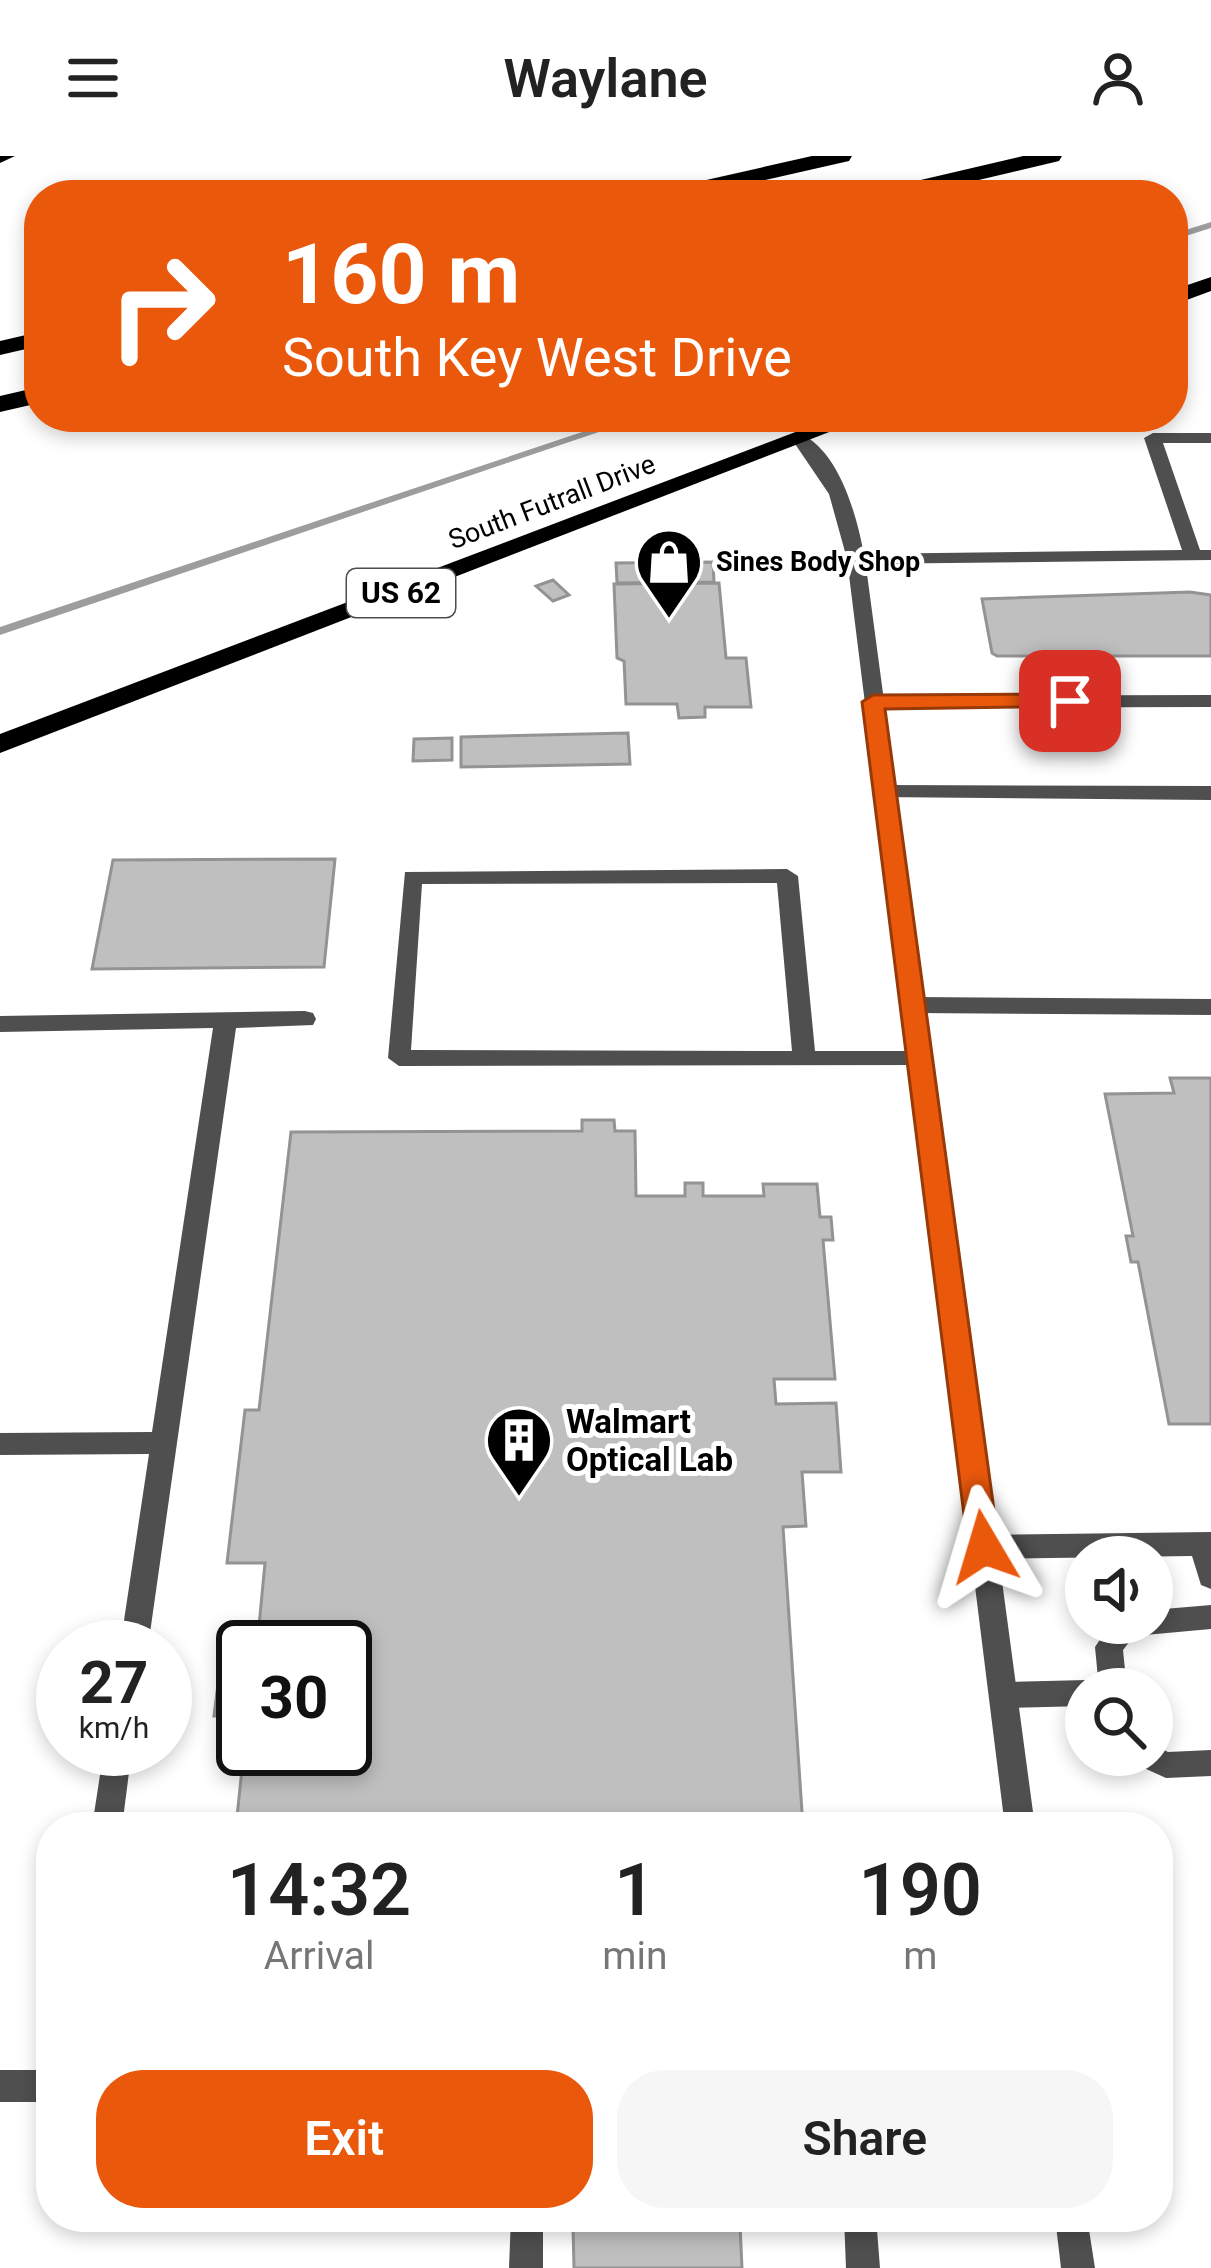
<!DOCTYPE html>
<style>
:root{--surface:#fff;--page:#f6f6f6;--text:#222;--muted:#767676;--accent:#ea580c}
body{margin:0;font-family:Roboto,sans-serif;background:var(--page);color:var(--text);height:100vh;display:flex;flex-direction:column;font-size:45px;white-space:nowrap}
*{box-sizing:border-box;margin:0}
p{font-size:39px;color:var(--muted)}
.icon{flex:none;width:66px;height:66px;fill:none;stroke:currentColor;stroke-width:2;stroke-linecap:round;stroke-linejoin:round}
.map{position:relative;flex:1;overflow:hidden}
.side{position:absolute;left:36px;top:1656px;width:1137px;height:420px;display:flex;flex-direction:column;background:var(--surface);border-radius:48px;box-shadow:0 6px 18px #0003}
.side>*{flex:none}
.top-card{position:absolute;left:24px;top:24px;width:1164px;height:252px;border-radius:48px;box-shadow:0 6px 18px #0003;background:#ea580c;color:#fff;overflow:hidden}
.controls{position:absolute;left:1065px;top:1380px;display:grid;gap:24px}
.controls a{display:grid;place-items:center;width:108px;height:108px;border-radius:50%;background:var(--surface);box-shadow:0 6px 18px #0003;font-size:60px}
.speed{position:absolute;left:36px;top:1464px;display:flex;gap:24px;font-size:60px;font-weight:700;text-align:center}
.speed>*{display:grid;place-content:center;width:156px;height:156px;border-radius:50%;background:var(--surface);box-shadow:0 6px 18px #0003;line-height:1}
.speed small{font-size:30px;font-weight:400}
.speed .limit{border:6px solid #111;border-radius:18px;background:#fff;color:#111}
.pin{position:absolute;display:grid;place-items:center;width:102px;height:102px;color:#fff;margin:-51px;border-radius:24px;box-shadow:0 6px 18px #0006}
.me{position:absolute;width:132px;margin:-66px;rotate:353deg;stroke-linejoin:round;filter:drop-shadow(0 0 9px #0008)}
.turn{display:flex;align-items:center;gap:42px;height:252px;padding:0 60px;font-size:54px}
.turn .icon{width:156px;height:156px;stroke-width:2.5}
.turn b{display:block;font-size:84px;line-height:102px}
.eta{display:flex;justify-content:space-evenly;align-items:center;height:204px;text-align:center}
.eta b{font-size:72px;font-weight:600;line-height:84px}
.primary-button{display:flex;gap:24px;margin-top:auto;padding:24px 60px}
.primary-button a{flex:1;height:138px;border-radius:48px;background:var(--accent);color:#fff;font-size:48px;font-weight:600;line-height:138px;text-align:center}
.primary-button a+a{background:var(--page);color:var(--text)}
header{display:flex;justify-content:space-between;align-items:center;height:156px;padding:0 60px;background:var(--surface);font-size:54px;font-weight:600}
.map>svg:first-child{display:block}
</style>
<header><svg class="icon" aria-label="menu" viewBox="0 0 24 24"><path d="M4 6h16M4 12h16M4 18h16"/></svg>Waylane<svg class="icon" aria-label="person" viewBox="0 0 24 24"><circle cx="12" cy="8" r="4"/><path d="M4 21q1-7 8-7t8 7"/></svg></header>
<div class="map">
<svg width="1211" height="2112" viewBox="0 0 1211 2112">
<rect width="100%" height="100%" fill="#fff"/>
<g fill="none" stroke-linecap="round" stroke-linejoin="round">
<g fill="#9d9d9d" fill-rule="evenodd">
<path d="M 1211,66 L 1211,72 L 1173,84 L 1173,78 Z"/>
<path d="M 627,261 L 643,261 L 0,479 L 0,471 Z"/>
</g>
</g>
<g fill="#bfbfbf" stroke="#939393" stroke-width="3">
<path d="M 713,406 L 714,426 L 617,427 L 616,407 Z"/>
<path d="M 553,424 L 569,439 L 553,445 L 536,430 Z"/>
<path d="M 719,427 L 726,502 L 746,502 L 751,551 L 705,551 L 705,561 L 679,562 L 677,548 L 626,548 L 624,505 L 617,502 L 614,428 Z"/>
<path d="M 1190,436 L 1211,439 L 1211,500 L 997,500 L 992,497 L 982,443 Z"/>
<path d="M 628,577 L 630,608 L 461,611 L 461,581 Z"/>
<path d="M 452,582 L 452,604 L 413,605 L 414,583 Z"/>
<path d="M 335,703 L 324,811 L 92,813 L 113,704 Z"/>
<path d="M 1170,922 L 1211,922 L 1211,1268 L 1169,1268 L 1138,1106 L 1131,1106 L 1126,1080 L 1133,1080 L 1105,938 L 1174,937 Z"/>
<path d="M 582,964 L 614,964 L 615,975 L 635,975 L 636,1040 L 685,1040 L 685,1027 L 703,1027 L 703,1040 L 764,1040 L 763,1028 L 817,1028 L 820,1061 L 831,1061 L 833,1084 L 823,1084 L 835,1223 L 774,1223 L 776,1248 L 836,1247 L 841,1316 L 802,1316 L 806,1370 L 783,1371 L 803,1671 L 236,1671 L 244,1593 L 345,1593 L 345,1491 L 257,1491 L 265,1407 L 227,1407 L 245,1254 L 259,1254 L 291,976 L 582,975 Z"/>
<path d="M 243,1495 L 243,1560 L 214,1560 L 222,1496 Z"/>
<path d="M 587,2061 L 730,2061 L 730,2069 L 740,2069 L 742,2112 L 574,2112 L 573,2070 L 587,2069 Z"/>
</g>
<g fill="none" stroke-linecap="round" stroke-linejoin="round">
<g fill="#4f4f4f" fill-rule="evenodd">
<path d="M 1153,277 L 1211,277 L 1211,287 L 1163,287 L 1200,394 L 1211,394 L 1211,404 L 856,408 L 847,403 L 856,398 L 1182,394 L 1144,282 Z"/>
<path d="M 1211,539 L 1211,551 L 873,552 L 863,546 L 873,540 Z"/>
<path d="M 884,629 L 1211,630 L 1211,644 L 877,641 L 874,636 Z"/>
<path d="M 787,713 L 798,720 L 815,895 L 920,895 L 928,897 L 931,903 L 928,909 L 399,910 L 388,902 L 405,716 ZM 777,727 L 792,895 L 411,894 L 422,728 Z"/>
<path d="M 912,841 L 1211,843 L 1211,859 L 912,857 L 901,849 Z"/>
<path d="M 305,855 L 313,857 L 316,863 L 313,869 L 236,872 L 148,1491 L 120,1491 L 149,1298 L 0,1299 L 0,1277 L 152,1276 L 213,872 L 0,876 L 0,860 Z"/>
<path d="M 1211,1376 L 1211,1433 L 1201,1429 L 1192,1400 L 984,1403 L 974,1399 L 971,1391 L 974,1383 L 984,1379 Z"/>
<path d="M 1211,1449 L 1211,1473 L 1134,1480 L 1123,1494 L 1127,1533 L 1099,1533 L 1095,1491 L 1111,1467 L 1152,1467 L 1152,1454 Z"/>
<path d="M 1086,1524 L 1098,1533 L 1086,1533 L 1086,1550 L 1003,1552 L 993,1548 L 989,1539 L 993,1530 L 1003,1526 Z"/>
<path d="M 1152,1588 L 1168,1596 L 1211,1594 L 1211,1620 L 1166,1622 L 1135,1608 L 1131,1599 L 1152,1599 Z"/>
<path d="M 104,1593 L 132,1593 L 122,1671 L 92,1671 Z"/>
<rect x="0" y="1914" width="51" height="32"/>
<path d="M 511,2061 L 543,2061 L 543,2112 L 509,2112 Z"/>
<path d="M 844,2061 L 876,2061 L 880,2112 L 846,2112 Z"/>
</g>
<g fill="#4f4f4f" fill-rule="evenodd">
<path d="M 800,277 C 841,297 857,361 865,403 L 1035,1671 L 1005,1671 L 847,403 L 829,338 L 791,282 Z"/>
<path d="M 1055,2061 L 1087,2061 L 1095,2112 L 1061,2112 Z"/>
</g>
<g fill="#000" fill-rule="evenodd">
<path d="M 0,0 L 15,0 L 0,7 Z"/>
<path d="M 1211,121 L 1211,135 L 1173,149 L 1173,134 Z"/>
<path d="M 835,261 L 868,261 L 0,597 L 0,578 Z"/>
</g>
<g fill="#000" fill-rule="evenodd">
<path d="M 812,0 L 852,0 L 849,5 L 700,39 L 659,39 L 662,34 Z"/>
<path d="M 1023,0 L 1062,0 L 1059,5 L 915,39 L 875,39 L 878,34 Z"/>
<path d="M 39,176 L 39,190 L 0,199 L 0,185 Z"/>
<path d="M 39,231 L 39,247 L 0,256 L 0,240 Z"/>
</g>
</g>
<path fill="#ea580c" stroke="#983908" stroke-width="3" d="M 1070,538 L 1082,545 L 1078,550 L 885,553 L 999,1391 L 995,1400 L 984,1404 L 973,1400 L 968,1391 L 862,546 L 873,539 Z"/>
<defs>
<g id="shop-pin" transform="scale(3.45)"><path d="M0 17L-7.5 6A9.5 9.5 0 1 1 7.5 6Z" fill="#000" stroke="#fff"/><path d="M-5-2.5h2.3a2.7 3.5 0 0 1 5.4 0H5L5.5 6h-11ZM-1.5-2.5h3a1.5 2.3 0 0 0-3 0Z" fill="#fff"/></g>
<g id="building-pin" transform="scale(3.45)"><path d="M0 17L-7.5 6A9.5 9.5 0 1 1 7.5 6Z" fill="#000" stroke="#fff"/><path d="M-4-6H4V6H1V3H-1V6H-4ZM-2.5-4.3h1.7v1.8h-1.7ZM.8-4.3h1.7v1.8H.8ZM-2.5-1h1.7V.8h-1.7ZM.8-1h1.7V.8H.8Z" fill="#fff"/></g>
</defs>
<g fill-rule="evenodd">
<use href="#shop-pin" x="669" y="406"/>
<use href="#building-pin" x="519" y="1284"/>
</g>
<g text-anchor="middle" stroke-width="10" stroke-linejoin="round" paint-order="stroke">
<g font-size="27" fill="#000" stroke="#fff">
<text transform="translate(552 346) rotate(-21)" y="9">South Futrall Drive</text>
</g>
<g font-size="27" font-weight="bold" fill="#000" stroke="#fff" text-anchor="start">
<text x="716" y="415">Sines Body Shop</text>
</g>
<rect fill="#fff" stroke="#4c4c4c" stroke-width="3" x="347" y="413" width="108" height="48" rx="9"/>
<g font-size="30" font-weight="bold" fill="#000">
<text x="401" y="447">US 62</text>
</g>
<g font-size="33" font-weight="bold" fill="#000" stroke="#fff" text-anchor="start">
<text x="566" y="1277">Walmart<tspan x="566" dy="38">Optical Lab</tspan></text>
</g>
</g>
</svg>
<div class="controls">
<a><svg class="icon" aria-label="sound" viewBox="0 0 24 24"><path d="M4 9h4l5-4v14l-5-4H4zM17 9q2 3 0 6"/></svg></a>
<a><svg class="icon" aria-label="search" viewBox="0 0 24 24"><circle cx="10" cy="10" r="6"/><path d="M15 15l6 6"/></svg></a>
</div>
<div class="speed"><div>27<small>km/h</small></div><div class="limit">30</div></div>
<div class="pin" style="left:1070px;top:545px;background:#d93025"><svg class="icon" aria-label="arrive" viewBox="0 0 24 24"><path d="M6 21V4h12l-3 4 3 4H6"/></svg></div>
<svg class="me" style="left:984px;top:1391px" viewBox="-20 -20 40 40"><path d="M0-17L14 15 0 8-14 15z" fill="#ea580c" stroke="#fff" stroke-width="4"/></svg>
<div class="top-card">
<div class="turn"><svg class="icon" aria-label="right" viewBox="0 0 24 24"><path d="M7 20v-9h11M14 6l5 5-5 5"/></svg><div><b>160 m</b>South Key West Drive</div></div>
</div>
<section class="side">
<div class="eta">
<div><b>14:32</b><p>Arrival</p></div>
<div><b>1</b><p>min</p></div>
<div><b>190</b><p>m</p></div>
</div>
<div class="primary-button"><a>Exit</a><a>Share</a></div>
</section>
</div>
